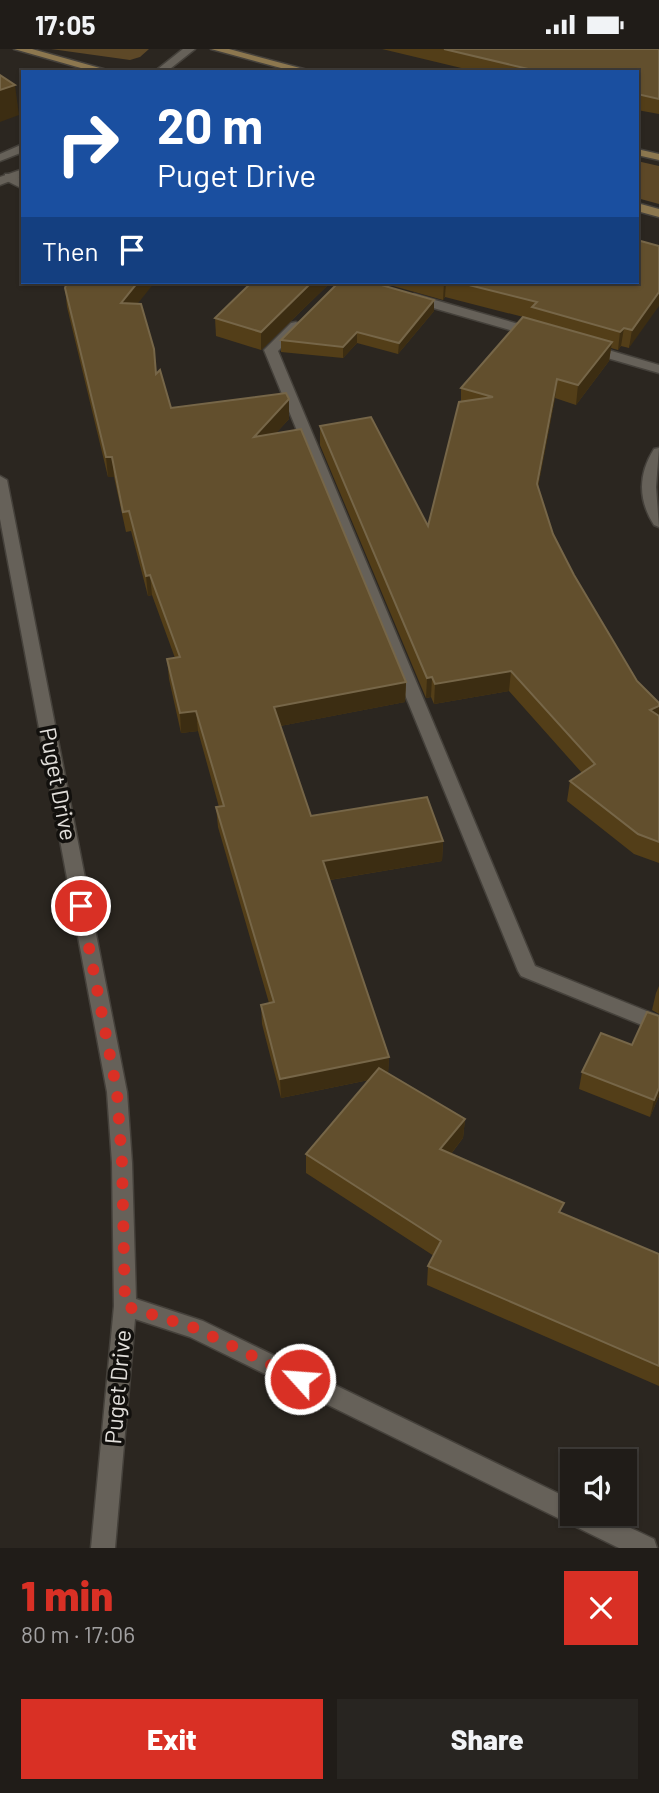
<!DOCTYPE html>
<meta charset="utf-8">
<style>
:root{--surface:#201c18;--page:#282521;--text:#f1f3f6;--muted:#a2a1a2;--line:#3d3a37;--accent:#d93025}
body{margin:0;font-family:Barlow,sans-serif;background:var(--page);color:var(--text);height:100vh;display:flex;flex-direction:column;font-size:26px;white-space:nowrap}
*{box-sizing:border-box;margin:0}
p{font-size:23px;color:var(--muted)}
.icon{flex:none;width:38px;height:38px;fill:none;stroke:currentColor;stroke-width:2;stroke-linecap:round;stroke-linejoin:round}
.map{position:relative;height:1499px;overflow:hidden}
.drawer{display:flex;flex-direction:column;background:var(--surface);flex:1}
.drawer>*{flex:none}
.hud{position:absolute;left:21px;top:21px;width:618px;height:214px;border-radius:0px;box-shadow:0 2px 5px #0004,0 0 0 2px var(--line);background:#1a4fa0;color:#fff;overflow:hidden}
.fabs{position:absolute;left:560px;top:1400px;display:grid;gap:14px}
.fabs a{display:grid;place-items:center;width:77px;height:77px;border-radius:0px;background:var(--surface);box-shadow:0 2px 5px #0004,0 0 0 2px var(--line);font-size:35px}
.pin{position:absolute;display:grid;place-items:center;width:60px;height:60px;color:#fff;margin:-30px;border:4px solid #fff;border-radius:50%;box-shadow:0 2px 7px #0007}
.me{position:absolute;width:77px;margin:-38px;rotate:296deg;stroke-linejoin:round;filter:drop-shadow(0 0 5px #0008)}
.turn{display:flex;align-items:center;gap:24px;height:147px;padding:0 21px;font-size:32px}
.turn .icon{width:91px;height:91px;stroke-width:2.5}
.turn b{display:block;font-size:49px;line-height:60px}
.then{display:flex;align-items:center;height:66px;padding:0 21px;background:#0003;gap:14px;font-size:26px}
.round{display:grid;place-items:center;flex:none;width:74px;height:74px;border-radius:0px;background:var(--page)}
.summary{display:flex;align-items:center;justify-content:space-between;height:119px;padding:0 21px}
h1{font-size:42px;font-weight:800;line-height:52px;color:var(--accent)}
.primary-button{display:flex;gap:14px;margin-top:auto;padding:14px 21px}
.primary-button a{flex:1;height:80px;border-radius:0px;background:var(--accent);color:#fff;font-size:28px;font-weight:800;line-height:80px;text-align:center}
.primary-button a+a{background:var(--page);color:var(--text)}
.status{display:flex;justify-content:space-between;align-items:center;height:49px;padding:0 35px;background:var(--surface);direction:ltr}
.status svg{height:19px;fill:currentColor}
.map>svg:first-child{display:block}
</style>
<div class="status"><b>17:05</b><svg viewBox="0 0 49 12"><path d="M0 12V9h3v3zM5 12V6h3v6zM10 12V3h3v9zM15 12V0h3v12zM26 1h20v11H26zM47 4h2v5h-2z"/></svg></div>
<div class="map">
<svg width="659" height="1499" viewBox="0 0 659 1499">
<rect width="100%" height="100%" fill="#2b2620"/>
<g fill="#5d4827">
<path d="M 51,0 L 149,0 L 140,8 L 130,11 Z"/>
<path d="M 637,112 L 659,117 L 659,155 L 637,149 Z"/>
</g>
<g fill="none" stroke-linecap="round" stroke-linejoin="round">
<g stroke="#45413b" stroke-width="3">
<g id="service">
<path d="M 5,125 L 13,125 L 23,131 L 23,140 L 5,131 Z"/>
<path d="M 414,245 L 543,282 L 545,285 L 538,289 L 409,252 L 408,249 Z"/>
<path d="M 296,273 L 303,277 L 278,302 L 535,917 L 659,967 L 659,983 L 521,927 L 518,922 L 264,301 L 291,274 Z"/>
<path d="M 588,295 L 659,316 L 659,324 L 583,302 L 581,299 Z"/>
</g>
</g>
<g stroke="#45413b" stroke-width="3">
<g id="minor">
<path d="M 659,399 L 656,438 L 659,478 L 654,476 C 638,451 638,425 654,400 Z"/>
<path d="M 0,427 L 7,431 L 127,1043 L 132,1114 L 136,1250 L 203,1272 L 572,1451 L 572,1465 L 601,1465 L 654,1490 L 657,1499 L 619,1499 L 190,1288 L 135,1270 L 115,1499 L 91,1499 L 114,1257 L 112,1114 L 107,1043 L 0,470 Z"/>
</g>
</g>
<g stroke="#45413b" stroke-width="3">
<g id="tertiary">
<path d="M 183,0 L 195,0 L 166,23 L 154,23 Z"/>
<path d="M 23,95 L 23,103 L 0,112 L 0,105 Z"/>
<path d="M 23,120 L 23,127 L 0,136 L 0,128 Z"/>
</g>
</g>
<g stroke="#45413b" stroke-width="3">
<g id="secondary">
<path d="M 14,0 L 32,0 L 114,23 L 95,23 Z"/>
<path d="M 211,0 L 229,0 L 315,23 L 296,23 Z"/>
<path d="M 637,100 L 659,105 L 659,111 L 637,106 Z"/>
<path d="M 637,154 L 659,160 L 659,168 L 637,162 Z"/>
</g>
</g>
<use href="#service" fill="#666159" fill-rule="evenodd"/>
<use href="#minor" fill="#666159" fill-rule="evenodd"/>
<use href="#tertiary" fill="#666159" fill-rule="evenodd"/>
<use href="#secondary" fill="#8c774f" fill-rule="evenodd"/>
</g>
<g fill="#533e18">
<path d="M 382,0 L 659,0 L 659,65 L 637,61 L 637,23 L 478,23 Z"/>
<path d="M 659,197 L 629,299 L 621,297 L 618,301 L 611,299 L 609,312 L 576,356 L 555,349 L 538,438 L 553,485 L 574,526 L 637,632 L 659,654 L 659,814 L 634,805 L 567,752 L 570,732 L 582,724 L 509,642 L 434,655 L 431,648 L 426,649 L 320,396 L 320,377 L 428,477 L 461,353 L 461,339 L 531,270 L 445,248 L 443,251 L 379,233 L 637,233 Z"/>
<path d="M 331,233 L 261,301 L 216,287 L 215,269 Z"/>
<path d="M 65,239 L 137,255 L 156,325 L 171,359 L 289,370 L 276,384 L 406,633 L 405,653 L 280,677 L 311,767 L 443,792 L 442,812 L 330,831 L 389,1008 L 388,1024 L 465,1070 L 463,1089 L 451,1105 L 562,1164 L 659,1205 L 659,1337 L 427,1236 L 428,1217 L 434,1207 L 306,1124 L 306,1105 L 369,1031 L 281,1049 L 262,975 L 261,956 L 269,954 L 218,778 L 216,758 L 219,758 L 198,682 L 181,684 L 169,630 L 167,610 L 175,609 L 152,546 L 148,547 L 131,482 L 126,483 L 114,428 L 108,428 L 67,258 Z"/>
<path d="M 434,251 L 434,262 L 398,305 L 357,294 L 343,309 L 281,303 L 281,291 Z"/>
<path d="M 659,937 L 659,965 L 652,961 L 656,944 Z"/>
<path d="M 582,1023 L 659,1047 L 650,1068 L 579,1040 Z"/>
</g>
<g fill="#3c2d12">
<path d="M 15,36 L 19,66 L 0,73 L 0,41 Z"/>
<path d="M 138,233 L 155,233 L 123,273 L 121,254 Z"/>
<path d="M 312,233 L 331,233 L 261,301 L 261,283 Z"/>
<path d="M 444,233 L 446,233 L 445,248 L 443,251 Z"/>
<path d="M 659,243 L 659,257 L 629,299 L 632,281 Z"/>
<path d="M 434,251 L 434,262 L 398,305 L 399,294 Z"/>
<path d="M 624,279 L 621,297 L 618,301 L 620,283 Z"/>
<path d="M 357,283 L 357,294 L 343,309 L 343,298 Z"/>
<path d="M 612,293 L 609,312 L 576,356 L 578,336 Z"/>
<path d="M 557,330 L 555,349 L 535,454 L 537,435 Z"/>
<path d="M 289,350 L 289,370 L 255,407 L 254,388 Z"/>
<path d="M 106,408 L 112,408 L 114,428 L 108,428 Z"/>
<path d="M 150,526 L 152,546 L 148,547 L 146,527 Z"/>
<path d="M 511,622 L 509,642 L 434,655 L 435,635 Z"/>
<path d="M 432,628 L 431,648 L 426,649 L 427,629 Z"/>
<path d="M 406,633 L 405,653 L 275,678 L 274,658 Z"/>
<path d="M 659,657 L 659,666 L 657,676 L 650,661 Z"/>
<path d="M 196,662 L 198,682 L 181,684 L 180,664 Z"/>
<path d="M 443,792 L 442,812 L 323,832 L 323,812 Z"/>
<path d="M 389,1008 L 388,1027 L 281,1049 L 280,1030 Z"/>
<path d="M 659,1039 L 659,1047 L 650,1068 L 654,1051 Z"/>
<path d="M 465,1070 L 463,1089 L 439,1120 L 440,1100 Z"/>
</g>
<g fill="#624f2d" stroke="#766648" stroke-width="2">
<path d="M 444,0 L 659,0 L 659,50 L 637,45 L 637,23 L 541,23 Z"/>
<path d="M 0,26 L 15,36 L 0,41 Z"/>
<path d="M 637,191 L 659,197 L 659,243 L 632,281 L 624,279 L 620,283 L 532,258 L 537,253 L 457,233 L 637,233 Z"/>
<path d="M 67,233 L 138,233 L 121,254 L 141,255 L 154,300 L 156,325 L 160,321 L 171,359 L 286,344 L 289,350 L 254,388 L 301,380 L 406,633 L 274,658 L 311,767 L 427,748 L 443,792 L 323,812 L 389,1008 L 280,1030 L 261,956 L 274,953 L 216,758 L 224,757 L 196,662 L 180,664 L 167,610 L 180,608 L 150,526 L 146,527 L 129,462 L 123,463 L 112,408 L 106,408 L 65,239 Z"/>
<path d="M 252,233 L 312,233 L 261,283 L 215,269 Z"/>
<path d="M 339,233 L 371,233 L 434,251 L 399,294 L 357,283 L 343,298 L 281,291 Z"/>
<path d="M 523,268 L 612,293 L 578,336 L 557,330 L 537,435 L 553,485 L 574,526 L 637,632 L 659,654 L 659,657 L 650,661 L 659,667 L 659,793 L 638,785 L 570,732 L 595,715 L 511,622 L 435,635 L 432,628 L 427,629 L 320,377 L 371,368 L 428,477 L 459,353 L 493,348 L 461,339 Z"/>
<path d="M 647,963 L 659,967 L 659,1039 L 654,1051 L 582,1023 L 601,984 L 632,996 Z"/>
<path d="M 379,1019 L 465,1070 L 440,1100 L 564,1154 L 559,1163 L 659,1205 L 659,1317 L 428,1217 L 441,1192 L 306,1105 Z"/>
</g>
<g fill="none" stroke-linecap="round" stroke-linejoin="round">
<path stroke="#d93025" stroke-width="12" stroke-dasharray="0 21.6" d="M 81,857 L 117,1043 L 122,1114 L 125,1257 L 195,1279 L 300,1330"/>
</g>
<g text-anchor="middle" stroke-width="7" stroke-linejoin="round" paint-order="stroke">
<g font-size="23" fill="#e2dfdb" stroke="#12100d">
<text transform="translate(58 735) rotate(79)" y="8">Puget Drive</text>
<text transform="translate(118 1338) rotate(-85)" y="8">Puget Drive</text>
</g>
</g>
</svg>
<div class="fabs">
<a><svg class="icon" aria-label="sound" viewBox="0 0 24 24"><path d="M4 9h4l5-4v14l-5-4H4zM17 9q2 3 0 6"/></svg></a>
</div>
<div class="pin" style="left:81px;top:857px;background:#d93025"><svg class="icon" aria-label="arrive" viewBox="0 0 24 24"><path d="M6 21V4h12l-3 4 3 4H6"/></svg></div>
<svg class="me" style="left:300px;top:1330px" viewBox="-20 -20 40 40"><circle r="17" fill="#d93025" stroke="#fff" stroke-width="3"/><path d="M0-11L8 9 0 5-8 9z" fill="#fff"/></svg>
<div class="hud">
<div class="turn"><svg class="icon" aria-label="right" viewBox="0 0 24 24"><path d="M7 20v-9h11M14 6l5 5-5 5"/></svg><div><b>20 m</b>Puget Drive</div></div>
<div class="then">Then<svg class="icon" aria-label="arrive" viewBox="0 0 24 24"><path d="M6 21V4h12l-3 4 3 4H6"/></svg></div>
</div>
</div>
<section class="drawer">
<div class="summary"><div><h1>1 min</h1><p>80 m · 17:06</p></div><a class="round" style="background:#d93025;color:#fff"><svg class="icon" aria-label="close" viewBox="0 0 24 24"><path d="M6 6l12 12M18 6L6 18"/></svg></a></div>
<div class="primary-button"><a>Exit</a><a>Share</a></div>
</section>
